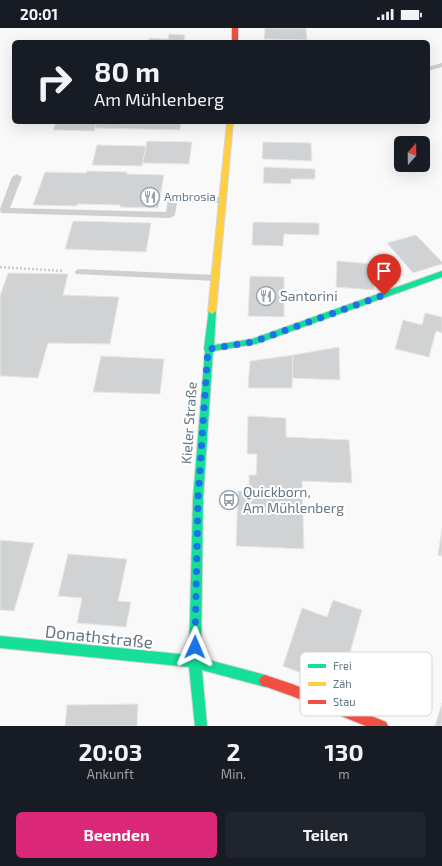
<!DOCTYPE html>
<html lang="de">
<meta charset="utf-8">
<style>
:root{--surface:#171b24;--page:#20242c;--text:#f1f3f6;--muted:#9ea1a6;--accent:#db2777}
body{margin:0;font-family:"Exo 2",sans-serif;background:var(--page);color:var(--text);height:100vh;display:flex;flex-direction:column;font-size:15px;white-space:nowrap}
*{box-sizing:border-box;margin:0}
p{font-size:13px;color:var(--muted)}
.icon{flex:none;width:22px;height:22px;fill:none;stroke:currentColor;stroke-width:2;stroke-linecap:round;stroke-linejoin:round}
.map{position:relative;height:698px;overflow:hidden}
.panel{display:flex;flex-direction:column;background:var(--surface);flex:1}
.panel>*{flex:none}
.top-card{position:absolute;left:12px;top:12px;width:418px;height:84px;border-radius:6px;box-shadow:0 4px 16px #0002;background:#171b24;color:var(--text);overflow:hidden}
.needle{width:26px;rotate:20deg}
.buttons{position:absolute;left:394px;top:108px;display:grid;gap:8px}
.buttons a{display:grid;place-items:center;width:36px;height:36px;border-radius:6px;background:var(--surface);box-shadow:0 4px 16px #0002;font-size:20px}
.pin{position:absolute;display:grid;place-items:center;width:34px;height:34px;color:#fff;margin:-41px -17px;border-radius:50% 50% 50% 0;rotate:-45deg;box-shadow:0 0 4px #0007}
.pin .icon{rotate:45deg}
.me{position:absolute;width:44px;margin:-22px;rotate:1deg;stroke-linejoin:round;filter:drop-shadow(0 0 3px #0008)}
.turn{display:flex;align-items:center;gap:14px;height:84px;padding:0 16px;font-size:18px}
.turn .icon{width:52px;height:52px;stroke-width:2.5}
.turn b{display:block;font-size:28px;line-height:34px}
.eta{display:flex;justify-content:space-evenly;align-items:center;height:68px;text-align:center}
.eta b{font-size:24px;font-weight:700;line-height:28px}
.action{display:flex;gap:8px;margin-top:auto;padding:8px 16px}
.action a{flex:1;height:46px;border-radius:6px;background:var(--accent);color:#fff;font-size:16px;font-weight:700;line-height:46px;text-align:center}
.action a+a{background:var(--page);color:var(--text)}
.status{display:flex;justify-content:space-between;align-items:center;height:28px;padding:0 20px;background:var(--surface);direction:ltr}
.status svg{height:11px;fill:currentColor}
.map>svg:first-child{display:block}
</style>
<div class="status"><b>20:01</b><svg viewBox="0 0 49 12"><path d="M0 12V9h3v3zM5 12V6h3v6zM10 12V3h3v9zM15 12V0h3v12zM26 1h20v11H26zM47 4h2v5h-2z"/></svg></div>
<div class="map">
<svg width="442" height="698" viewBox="0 0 442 698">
<rect width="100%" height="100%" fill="#f9f9f9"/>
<g fill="#d0d2d3" stroke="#e8e8e8">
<path d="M 265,0 L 306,0 L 307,12 L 264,11 Z"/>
<path d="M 169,6 L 185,7 L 184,13 L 195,14 L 148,14 L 149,10 L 168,11 Z"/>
<path d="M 56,94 L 97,94 L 94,103 L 53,102 Z"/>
<path d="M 97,94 L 181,94 L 180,102 L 95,100 Z"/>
<path d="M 147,113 L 192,114 L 189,136 L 142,135 Z"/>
<path d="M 263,114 L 311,115 L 312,133 L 262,131 Z"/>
<path d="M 97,117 L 146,118 L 142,138 L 92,137 Z"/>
<path d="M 264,139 L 315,141 L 315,151 L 291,151 L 291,156 L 263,155 Z"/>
<path d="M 87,143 L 127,144 L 127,146 L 164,147 L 158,180 L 120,179 L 120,177 L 77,176 L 77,178 L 33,177 L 45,144 L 86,145 Z"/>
<path d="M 73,193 L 151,195 L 146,224 L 65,221 Z"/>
<path d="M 253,194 L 319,195 L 319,207 L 284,206 L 283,218 L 252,217 Z"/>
<path d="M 416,207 L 442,234 L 442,236 L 413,245 L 387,215 Z"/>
<path d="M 337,233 L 374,236 L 374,262 L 336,259 Z"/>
<path d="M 8,245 L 68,246 L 63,267 L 119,269 L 110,316 L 48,315 L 38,350 L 0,348 L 0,268 Z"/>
<path d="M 250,248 L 284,249 L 284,289 L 248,288 Z"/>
<path d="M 425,285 L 442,289 L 442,305 L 436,303 L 429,329 L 395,321 L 403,292 L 422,297 Z"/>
<path d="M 339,319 L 340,352 L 292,350 L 293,327 Z"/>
<path d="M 293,327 L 292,360 L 248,360 L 250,333 Z"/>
<path d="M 101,328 L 164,331 L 160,366 L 93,364 Z"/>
<path d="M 248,388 L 286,390 L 286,409 L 349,412 L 352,455 L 302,453 L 304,521 L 236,518 L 238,463 L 249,463 L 249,447 L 256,447 L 257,426 L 247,426 Z"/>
<path d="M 442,500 L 442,528 L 438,527 Z"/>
<path d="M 0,512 L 34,515 L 14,583 L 0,582 Z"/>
<path d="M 68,526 L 127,531 L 118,573 L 131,574 L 126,599 L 77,595 L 82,570 L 58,568 Z"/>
<path d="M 333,572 L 362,582 L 340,660 L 283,638 L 302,580 L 327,589 Z"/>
<path d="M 442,675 L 442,698 L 435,698 Z"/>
<path d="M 138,676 L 137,698 L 65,698 L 67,677 Z"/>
</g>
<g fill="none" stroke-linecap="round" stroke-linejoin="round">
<g stroke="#d5d6d7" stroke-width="2">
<path id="fast" d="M 442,243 L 442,249 L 256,316 L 213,323 L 203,471 L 201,630 L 265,647 L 269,649 L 271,653 L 269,657 L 265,659 L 202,642 L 207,698 L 195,698 L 189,639 L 0,620 L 0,608 L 189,627 L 193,471 L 205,323 L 204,321 L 209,281 L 215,281 L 216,283 L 214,317 L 252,311 Z"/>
</g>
<g stroke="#d5d6d7" stroke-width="2">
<path id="slow" d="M 227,94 L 233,94 L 216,283 L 212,286 L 208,283 Z"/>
</g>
<g stroke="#d5d6d7" stroke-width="2">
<g id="jam">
<rect x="232" y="0" width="6" height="14"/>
<path d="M 265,647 L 292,656 L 386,694 L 388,698 L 366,698 L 292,668 L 261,657 L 259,653 L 261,649 Z"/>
</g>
</g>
<path stroke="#cbcccd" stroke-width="2.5" stroke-dasharray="2 2" stroke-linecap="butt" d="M 0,239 L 63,243"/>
<g fill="#cecfd0" fill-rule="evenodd">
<path d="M 442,35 L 442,39 L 428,43 L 428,39 Z"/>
<path d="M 17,146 L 22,149 L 10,180 L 166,184 L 168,171 L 173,168 L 222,169 L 227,172 L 222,175 L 177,174 L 175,187 L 170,190 L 1,185 L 0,181 L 12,149 Z"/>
<path d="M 80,241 L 215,247 L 219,248 L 220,250 L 219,252 L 215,253 L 76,246 L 75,244 L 76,242 Z"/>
</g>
<use href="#fast" fill="#16e098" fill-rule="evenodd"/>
<use href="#slow" fill="#ffcf43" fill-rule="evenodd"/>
<use href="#jam" fill="#f24e42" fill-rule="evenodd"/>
</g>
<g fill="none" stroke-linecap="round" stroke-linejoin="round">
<path stroke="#1a73e8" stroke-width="7" stroke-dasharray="0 12.6" d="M 195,619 L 198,471 L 208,321 L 253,314 L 384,267"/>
</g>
<defs>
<g id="restaurant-ring" transform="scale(1)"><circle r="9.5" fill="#fff" stroke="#99a4ac" stroke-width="1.5"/><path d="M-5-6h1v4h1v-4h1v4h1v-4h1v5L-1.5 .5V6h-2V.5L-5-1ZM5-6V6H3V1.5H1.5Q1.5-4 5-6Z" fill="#99a4ac"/></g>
<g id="bus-ring" transform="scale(1)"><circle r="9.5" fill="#fff" stroke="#99a4ac" stroke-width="1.5"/><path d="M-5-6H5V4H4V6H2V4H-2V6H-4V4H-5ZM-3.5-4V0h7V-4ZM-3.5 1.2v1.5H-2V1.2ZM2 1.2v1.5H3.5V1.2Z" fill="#99a4ac"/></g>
</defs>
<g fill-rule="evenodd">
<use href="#restaurant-ring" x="150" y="169"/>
<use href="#restaurant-ring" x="266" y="268"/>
<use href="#bus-ring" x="229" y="472"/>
</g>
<g text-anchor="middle" stroke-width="4" stroke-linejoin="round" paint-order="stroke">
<g font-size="12" fill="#657683" stroke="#fff" text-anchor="start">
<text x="164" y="173">Ambrosia</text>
</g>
<g font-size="14" fill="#657683" stroke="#fff" text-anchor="start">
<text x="280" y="273">Santorini</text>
<text x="243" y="469">Quickborn,<tspan x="243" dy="16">Am Mühlenberg</tspan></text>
</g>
<g font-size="14" fill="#657683" stroke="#fff">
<text transform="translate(189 395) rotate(-86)" y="5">Kieler Straße</text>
</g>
<g font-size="17" fill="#657683" stroke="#fff">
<text transform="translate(99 609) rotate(6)" y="6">Donathstraße</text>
</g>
</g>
<rect x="300" y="624" width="132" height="64" rx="6" fill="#fff" stroke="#d1d6da" stroke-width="1"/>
<rect x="308" y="636" width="18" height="4" fill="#16e098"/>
<rect x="308" y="654" width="18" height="4" fill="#ffcf43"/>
<rect x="308" y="672" width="18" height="4" fill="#f24e42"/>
<g font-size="11" fill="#657683">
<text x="333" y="642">Frei</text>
<text x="333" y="660">Zäh</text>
<text x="333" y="678">Stau</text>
</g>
</svg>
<div class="buttons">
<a><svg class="needle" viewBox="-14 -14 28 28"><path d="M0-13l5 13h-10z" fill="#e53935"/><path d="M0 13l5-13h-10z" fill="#9ea1a6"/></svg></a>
</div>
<div class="pin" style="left:384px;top:267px;background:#d93025"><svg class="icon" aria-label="arrive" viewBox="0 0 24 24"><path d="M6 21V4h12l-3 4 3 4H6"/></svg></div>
<svg class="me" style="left:195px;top:619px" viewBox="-20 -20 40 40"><path d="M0-17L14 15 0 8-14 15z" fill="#1a73e8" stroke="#fff" stroke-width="4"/></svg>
<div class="top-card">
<div class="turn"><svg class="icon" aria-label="right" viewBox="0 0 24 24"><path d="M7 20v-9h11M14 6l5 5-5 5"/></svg><div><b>80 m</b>Am Mühlenberg</div></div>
</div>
</div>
<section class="panel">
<div class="eta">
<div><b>20:03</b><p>Ankunft</p></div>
<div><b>2</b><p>Min.</p></div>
<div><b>130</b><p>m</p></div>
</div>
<div class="action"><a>Beenden</a><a>Teilen</a></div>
</section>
